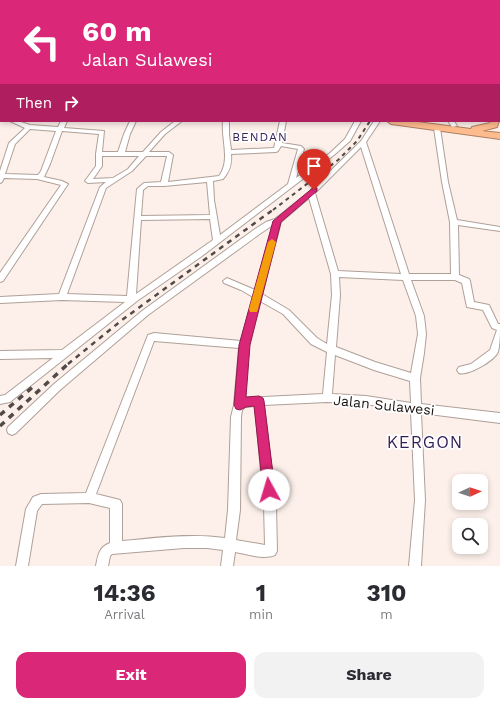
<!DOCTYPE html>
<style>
:root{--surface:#fff;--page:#f2f2f3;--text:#2b2b33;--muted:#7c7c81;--accent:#db2777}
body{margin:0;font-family:"Work Sans",sans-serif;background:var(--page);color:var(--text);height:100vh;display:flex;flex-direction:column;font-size:15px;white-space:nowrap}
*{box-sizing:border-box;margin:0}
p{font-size:13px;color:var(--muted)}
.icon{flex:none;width:22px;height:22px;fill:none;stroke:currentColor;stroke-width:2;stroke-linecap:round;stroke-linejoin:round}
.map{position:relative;height:566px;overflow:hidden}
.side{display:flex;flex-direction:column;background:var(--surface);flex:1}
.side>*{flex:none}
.hud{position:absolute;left:0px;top:0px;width:500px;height:122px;box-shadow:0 2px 6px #0003;background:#db2777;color:#fff;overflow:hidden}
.needle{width:26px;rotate:87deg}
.buttons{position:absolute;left:452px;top:474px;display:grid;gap:8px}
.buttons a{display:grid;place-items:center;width:36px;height:36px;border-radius:8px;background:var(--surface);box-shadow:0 2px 6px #0003;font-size:20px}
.pin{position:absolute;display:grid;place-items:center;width:34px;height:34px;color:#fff;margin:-41px -17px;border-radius:50% 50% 50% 0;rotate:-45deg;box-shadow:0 0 4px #0007}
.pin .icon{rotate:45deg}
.me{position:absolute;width:44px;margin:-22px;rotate:354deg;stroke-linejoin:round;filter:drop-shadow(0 0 3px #0008)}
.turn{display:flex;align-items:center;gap:14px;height:84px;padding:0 16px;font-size:18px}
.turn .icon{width:52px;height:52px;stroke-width:2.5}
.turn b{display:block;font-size:28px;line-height:34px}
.then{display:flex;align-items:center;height:38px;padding:0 16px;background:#0003;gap:8px;font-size:15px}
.eta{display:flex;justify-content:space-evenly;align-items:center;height:68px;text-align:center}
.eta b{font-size:24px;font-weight:700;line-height:28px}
.action{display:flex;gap:8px;margin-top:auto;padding:8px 16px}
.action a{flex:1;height:46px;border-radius:12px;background:var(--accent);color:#fff;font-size:16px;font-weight:700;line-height:46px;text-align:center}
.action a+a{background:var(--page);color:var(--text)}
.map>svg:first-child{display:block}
</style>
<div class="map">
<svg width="500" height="566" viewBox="0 0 500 566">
<rect width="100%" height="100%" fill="#fdf0ea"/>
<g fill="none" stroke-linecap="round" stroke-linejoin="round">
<g stroke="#afa098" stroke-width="2">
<g id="minor">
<path d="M 272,0 L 276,0 L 277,1 L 273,1 Z"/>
<path d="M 413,0 L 461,0 L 412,1 Z"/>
<rect x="0" y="11" width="1" height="2"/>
<rect x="499" y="43" width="1" height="2"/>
<path d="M 1,79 L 1,83 L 0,84 L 0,80 Z"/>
<path d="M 0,115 L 1,116 L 1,120 L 0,119 Z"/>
<path d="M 10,121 L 18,121 L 30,125 L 58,127 L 61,121 L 67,121 L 64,128 L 104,131 L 102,152 L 118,152 L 124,134 L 130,121 L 136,121 L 130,134 L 125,152 L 143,152 L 161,132 L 175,121 L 182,121 L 165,134 L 149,152 L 169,152 L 173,155 L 168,182 L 219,176 C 231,160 221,140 223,121 L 229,121 L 229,135 L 231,150 L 274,148 L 280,121 L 286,121 L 282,143 L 301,146 L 304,149 L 296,178 L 330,153 L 345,139 L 355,121 L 361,121 L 350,141 L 334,155 L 202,256 L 137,301 L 10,402 L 0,404 L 0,396 L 5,395 L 53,358 L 0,359 L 0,351 L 62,350 L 125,302 L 62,300 L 0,303 L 0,297 L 59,294 L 100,187 L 106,182 L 88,183 L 85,181 L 96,166 L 96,154 L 99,134 L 62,131 L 50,164 L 44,177 L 62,181 L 68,184 L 3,281 L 0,282 L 0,273 L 61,185 L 37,179 L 4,178 L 2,182 L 0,183 L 0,171 L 9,143 L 25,128 ZM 30,129 L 56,131 L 41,171 L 38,175 L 5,174 L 15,144 ZM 281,146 L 298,149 L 288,184 L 220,235 L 214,200 L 213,181 L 223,179 C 230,171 232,164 231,154 L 276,152 L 278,151 ZM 102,156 L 139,156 L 128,169 L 113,178 L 93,179 L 102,166 ZM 146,156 L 167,156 L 161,182 L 144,183 L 137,189 L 127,296 L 67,294 L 106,188 L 132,171 ZM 207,182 L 210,215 L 141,216 L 143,190 L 148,186 L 164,186 ZM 210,219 L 213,240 L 136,294 L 141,220 Z"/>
<path d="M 374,121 L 380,121 L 366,142 L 409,274 L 451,274 L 450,222 L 442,182 L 434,128 L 435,127 L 440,128 L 448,182 L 457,220 L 500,227 L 500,231 L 458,225 L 459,275 L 469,279 L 470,281 L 474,302 L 489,305 L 498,324 L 500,324 C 500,333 500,344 498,352 C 494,361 468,376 459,373 L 457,370 L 459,367 L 471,364 L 490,350 L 497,330 L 492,328 L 483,310 L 467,307 L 462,283 L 455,280 L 411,280 L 424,316 L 426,334 L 424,353 L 420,378 L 421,404 L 500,413 L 500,423 L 421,413 L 425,500 L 421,566 L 409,566 L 415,500 L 411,412 L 366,404 L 327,402 L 264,405 L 276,505 L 277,551 L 275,555 C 264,560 247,554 235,552 L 233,566 L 221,566 L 223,550 L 207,548 L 184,548 L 112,554 L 110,556 L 108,566 L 96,566 C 98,555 99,547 110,543 L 110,508 L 89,503 L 42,504 L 37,511 L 28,566 L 16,566 L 26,509 L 33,497 L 41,494 L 86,493 L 148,335 L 154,333 L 241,341 L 253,297 L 241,290 L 224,283 L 223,281 L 227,278 L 255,290 L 273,225 L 261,233 L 148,315 L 60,390 L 16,433 L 12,435 L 8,433 L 7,430 L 8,427 L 54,384 L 142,311 L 255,229 L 266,222 L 275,219 L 309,192 L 361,141 ZM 361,147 L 401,274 L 338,271 L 315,193 ZM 309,198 L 331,274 L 332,295 L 327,344 L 317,338 L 289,310 L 262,294 L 281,222 ZM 339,277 L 403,280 L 416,316 L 418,334 L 411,373 L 375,362 L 336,347 L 340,295 ZM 260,301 L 283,314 L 311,344 L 327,352 L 323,394 L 244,398 L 248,345 ZM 154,341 L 239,348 L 234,405 L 231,417 L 228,510 L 225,538 C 191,533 156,538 122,541 L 122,504 L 120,500 L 96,494 ZM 335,355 L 374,370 L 410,381 L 411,403 L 366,396 L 332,394 ZM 255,406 L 264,505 L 265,545 L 236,540 L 240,510 L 241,417 L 242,410 L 245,407 Z"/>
<path d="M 448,121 L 454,121 L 457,126 L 452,127 Z"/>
</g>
</g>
<g stroke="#ad8062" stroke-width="2">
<g id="highway">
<path d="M 395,0 L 401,0 L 402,1 L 396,1 Z"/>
<rect x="499" y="52" width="1" height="4"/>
<rect x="0" y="74" width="1" height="4"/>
<path d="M 387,121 L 410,121 L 471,129 L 472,127 L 490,123 L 491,121 L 499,121 L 497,127 L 482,131 L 500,133 L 500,139 L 391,124 Z"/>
</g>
</g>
<use href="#minor" fill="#fff" fill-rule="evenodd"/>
<use href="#highway" fill="#febc8e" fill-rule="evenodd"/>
<path stroke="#524a47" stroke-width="2" stroke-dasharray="4 4" stroke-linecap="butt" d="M 273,210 L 338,160 L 357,141 L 370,121"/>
<path stroke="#524a47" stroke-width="2.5" stroke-dasharray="5 5" stroke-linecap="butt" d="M 68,364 L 122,320 L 274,209"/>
<g stroke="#524a47" stroke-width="3.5" stroke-dasharray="6 6" stroke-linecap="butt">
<path d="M 0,415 L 35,385"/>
<path d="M 0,426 L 69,363"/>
</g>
</g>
<path fill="#b1a49d" d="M 350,0 L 363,0 L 362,1 L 351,1 Z"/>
<path fill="#db2777" stroke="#8e194d" d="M 314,187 L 317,188 L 317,191 L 281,222 L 250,345 L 246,397 L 259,396 L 263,398 L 264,401 L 275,490 L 273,495 L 269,497 L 264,495 L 263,490 L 254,406 L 246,407 L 240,410 L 236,409 L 234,405 L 239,345 L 273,221 Z"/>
<path fill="#f59e0b" d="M 272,239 L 276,242 L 258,309 L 257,312 L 250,312 L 249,309 L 268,242 Z"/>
<g text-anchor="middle" stroke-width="3.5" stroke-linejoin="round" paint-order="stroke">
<g font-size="12" letter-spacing="1" fill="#341e58" stroke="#fff">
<text x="260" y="141">BENDAN</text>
</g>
<g font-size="14" fill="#17110f" stroke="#fff">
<text transform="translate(384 405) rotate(6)" y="5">Jalan Sulawesi</text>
</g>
<g font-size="17" letter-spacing="1" fill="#341e58" stroke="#fff">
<text x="425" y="448">KERGON</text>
</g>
</g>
</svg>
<div class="buttons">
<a><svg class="needle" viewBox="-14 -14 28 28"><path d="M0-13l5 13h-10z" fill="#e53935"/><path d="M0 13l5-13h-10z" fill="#7c7c81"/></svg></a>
<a><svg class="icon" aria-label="search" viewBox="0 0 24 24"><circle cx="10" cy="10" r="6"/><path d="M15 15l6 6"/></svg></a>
</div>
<div class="pin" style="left:314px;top:190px;background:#d93025"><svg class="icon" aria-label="arrive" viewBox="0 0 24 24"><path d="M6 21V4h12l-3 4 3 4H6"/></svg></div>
<svg class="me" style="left:269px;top:490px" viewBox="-20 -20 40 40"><circle r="19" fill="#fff"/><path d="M0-13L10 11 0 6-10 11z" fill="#db2777"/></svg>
<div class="hud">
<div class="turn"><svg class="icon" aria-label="left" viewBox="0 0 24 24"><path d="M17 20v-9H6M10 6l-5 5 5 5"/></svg><div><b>60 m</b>Jalan Sulawesi</div></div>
<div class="then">Then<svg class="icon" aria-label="right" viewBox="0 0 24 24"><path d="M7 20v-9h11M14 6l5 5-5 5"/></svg></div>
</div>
</div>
<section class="side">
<div class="eta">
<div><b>14:36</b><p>Arrival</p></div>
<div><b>1</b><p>min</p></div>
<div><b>310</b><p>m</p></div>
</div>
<div class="action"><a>Exit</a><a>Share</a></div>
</section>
